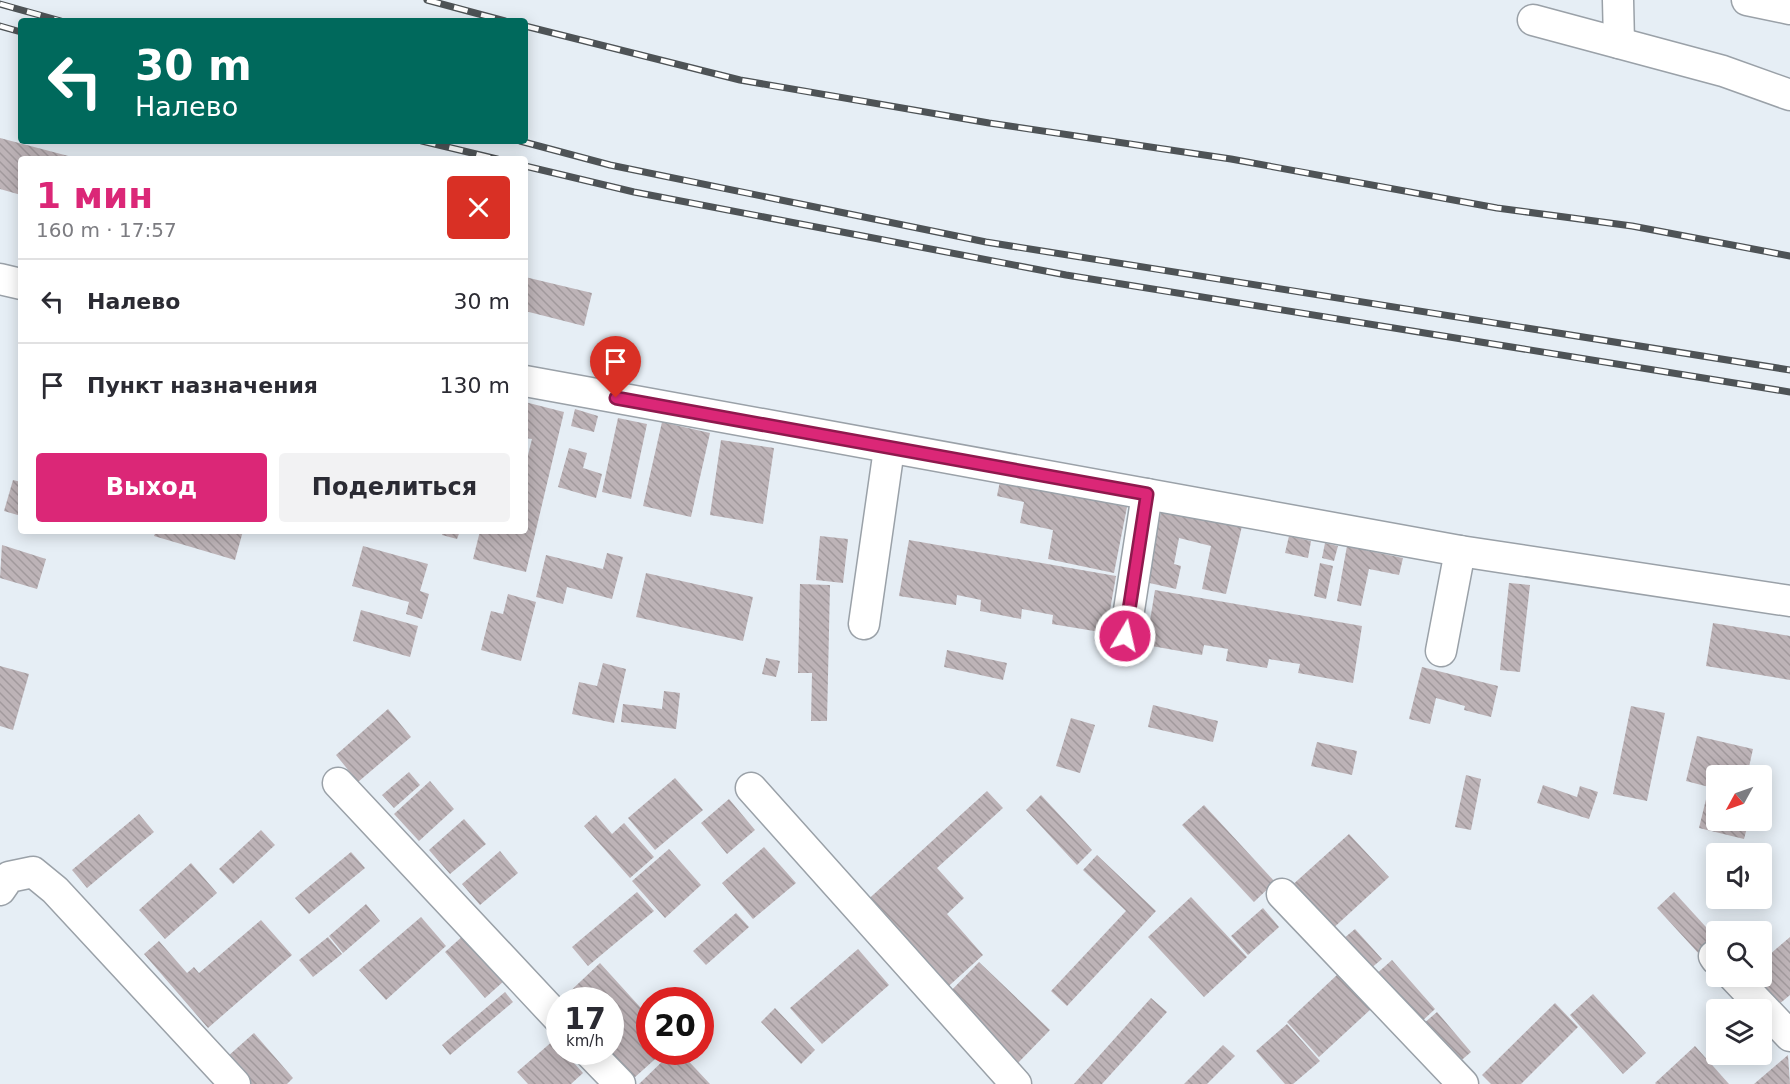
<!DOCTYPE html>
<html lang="ru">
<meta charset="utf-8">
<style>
:root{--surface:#fff;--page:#f2f2f3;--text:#2b2b33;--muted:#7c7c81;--line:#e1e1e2;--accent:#db2777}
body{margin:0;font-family:"DejaVu Sans",sans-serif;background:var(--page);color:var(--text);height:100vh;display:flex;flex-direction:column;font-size:22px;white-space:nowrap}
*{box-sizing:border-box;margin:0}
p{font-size:20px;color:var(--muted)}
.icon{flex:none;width:33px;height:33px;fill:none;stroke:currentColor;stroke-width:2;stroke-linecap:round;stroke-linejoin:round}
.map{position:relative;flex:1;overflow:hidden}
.sheet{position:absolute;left:18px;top:156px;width:510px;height:378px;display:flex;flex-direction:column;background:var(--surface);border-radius:6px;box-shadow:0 3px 15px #0003}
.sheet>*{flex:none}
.guide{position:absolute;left:18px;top:18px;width:510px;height:126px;border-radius:6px;box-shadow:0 3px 15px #0003;background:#00695c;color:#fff;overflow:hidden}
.needle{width:39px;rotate:230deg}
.fabs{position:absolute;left:1706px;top:765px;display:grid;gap:12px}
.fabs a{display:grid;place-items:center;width:66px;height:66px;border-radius:6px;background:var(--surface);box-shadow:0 3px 15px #0003;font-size:30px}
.speed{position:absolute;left:546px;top:987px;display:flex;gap:12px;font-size:30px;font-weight:700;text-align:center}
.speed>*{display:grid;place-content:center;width:78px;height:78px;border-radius:50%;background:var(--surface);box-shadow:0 3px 15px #0003;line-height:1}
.speed small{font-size:15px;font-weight:400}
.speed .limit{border:9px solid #d22;background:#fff;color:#111}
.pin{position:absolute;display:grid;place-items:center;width:51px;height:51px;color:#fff;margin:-62px -26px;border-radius:50% 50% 50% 0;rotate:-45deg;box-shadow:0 0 6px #0007}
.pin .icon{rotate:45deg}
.me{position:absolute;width:66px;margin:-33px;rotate:9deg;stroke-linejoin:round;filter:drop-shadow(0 0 4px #0008)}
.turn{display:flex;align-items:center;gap:21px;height:126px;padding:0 18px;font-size:27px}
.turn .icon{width:78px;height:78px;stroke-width:2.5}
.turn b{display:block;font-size:42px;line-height:51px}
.round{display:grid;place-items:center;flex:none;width:63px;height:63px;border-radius:6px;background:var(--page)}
.headline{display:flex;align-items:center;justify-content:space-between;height:102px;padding:0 18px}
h1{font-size:36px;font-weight:700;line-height:45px;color:var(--accent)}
.primary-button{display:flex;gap:12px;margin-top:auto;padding:12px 18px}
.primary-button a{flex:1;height:69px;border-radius:6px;background:var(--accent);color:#fff;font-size:24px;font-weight:700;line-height:69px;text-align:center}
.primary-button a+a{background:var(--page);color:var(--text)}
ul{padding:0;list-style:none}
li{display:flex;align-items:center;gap:18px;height:84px;padding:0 18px;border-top:2px solid var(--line)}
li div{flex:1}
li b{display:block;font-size:22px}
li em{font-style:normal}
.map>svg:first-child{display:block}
</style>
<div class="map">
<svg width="1790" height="1084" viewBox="0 0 1790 1084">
<defs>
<pattern id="building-back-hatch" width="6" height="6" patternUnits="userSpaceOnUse" patternTransform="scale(1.5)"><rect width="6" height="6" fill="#bdb3b7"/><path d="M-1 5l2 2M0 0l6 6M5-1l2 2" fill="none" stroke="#a1999c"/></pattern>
</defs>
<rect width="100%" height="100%" fill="#e6eef5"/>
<g fill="url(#building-back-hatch)">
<path d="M 0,138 L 76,158 L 76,159 L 21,159 L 21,195 L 0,189 Z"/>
<path d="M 525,277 L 592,293 L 584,326 L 525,311 Z"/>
<path d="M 525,402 L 564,412 L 526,572 L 473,559 L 480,531 L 525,531 L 525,467 L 532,439 L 525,438 Z"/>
<path d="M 575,409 L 598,416 L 594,432 L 571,426 Z"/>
<path d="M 618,418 L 647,424 L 631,499 L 602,492 Z"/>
<path d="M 662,422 L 710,433 L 691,517 L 643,506 Z"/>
<path d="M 721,440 L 774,448 L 763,524 L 710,515 Z"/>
<path d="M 569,448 L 587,453 L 583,468 L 602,474 L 596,498 L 558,487 Z"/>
<path d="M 13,480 L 21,482 L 21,516 L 4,511 Z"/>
<path d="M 1000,481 L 1127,507 L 1114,573 L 1048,559 L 1053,530 L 1020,523 L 1024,502 L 997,496 Z"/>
<path d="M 1162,508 L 1242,526 L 1226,594 L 1202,589 L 1211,546 L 1179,538 L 1174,564 L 1181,566 L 1176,589 L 1145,582 Z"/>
<path d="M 156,531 L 243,531 L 235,560 L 154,536 Z"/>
<path d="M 443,531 L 460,531 L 457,539 L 442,535 Z"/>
<path d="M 820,536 L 848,539 L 843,583 L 816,580 Z"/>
<path d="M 1289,536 L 1311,541 L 1308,558 L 1285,553 Z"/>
<path d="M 909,540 L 1116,576 L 1106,633 L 1052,624 L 1053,615 L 1022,609 L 1021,619 L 980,611 L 981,600 L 957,595 L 956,605 L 899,596 Z"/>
<path d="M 1325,543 L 1338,546 L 1334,561 L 1322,558 Z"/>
<path d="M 2,545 L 46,559 L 37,589 L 0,578 Z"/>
<path d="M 363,546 L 428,564 L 420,591 L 429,594 L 422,619 L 406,614 L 409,602 L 352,586 Z"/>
<path d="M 1347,546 L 1403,558 L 1399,575 L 1369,569 L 1361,606 L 1337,601 Z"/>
<path d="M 607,553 L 623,557 L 612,599 L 567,587 L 563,604 L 536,597 L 546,555 L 603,569 Z"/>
<path d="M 1320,563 L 1333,566 L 1326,599 L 1314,596 Z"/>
<path d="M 646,573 L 753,597 L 743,641 L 636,617 Z"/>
<path d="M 1509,583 L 1530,585 L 1520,672 L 1500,670 Z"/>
<path d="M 800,584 L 830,585 L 827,721 L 811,721 L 812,673 L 798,673 Z"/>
<path d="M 1155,590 L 1362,626 L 1353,683 L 1298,673 L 1300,664 L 1269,659 L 1267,668 L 1226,661 L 1228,649 L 1204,645 L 1202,655 L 1146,645 Z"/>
<path d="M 508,594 L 536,602 L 521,661 L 481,650 L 491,611 L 503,614 Z"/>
<path d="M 361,610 L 418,626 L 410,657 L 353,641 Z"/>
<path d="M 1713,623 L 1790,636 L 1790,680 L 1706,666 Z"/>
<path d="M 947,650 L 1007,663 L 1003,680 L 944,667 Z"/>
<path d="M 766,658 L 780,661 L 776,677 L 762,674 Z"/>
<path d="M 603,663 L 626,669 L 614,723 L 572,714 L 579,682 L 597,686 Z"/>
<path d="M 0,666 L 29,674 L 13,730 L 0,726 Z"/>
<path d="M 1422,667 L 1498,686 L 1491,717 L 1464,710 L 1465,706 L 1436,698 L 1430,724 L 1409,719 Z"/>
<path d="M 664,691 L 680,693 L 676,729 L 621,722 L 623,704 L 662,709 Z"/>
<path d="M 1153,705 L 1218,721 L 1213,742 L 1148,727 Z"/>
<path d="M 1631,706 L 1665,713 L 1647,801 L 1613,794 Z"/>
<path d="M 388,709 L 411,737 L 358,782 L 336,755 Z"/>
<path d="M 1071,718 L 1095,725 L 1080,773 L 1056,766 Z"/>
<path d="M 1697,736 L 1753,749 L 1747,776 L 1716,776 L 1716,820 L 1749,820 L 1744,839 L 1699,828 L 1709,787 L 1686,781 Z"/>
<path d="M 1317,742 L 1357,751 L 1352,775 L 1311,766 Z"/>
<path d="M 409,772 L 420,785 L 394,808 L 382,795 Z"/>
<path d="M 1466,775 L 1481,779 L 1471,830 L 1455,827 Z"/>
<path d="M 675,778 L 703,810 L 655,850 L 628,818 Z"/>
<path d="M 430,781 L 454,809 L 419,841 L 394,814 Z"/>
<path d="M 1543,785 L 1577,797 L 1580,786 L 1598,792 L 1589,819 L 1537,803 Z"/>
<path d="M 987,791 L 1003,808 L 937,868 L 964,898 L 947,914 L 983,955 L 941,993 L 862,905 Z"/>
<path d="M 1041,795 L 1092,850 L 1077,865 L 1026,810 Z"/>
<path d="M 729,799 L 755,830 L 727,854 L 701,823 Z"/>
<path d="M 1204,805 L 1275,882 L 1254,902 L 1182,825 Z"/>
<path d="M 139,814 L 154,832 L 87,888 L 72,870 Z"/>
<path d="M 596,815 L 612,834 L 624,823 L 654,857 L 630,878 L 584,826 Z"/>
<path d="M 464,819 L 486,844 L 450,874 L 429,850 Z"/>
<path d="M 261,830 L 275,845 L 233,884 L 219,869 Z"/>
<path d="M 1349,834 L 1389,877 L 1329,932 L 1289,888 Z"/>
<path d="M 764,847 L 796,883 L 753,919 L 722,883 Z"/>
<path d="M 669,849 L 701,885 L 665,918 L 632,881 Z"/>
<path d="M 500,851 L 518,873 L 480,905 L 462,884 Z"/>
<path d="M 351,852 L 365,868 L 309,914 L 295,898 Z"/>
<path d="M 1097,855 L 1156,911 L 1067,1006 L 1051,991 L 1126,911 L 1083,870 Z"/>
<path d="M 191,863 L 217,893 L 165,939 L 139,910 Z"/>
<path d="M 637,892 L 654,911 L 588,966 L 572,947 Z"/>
<path d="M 1674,892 L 1716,938 L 1700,955 L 1657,908 Z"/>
<path d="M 1191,897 L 1247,957 L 1204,997 L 1148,937 Z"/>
<path d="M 366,904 L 380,921 L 343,953 L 329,936 Z"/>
<path d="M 1263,908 L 1279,927 L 1248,955 L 1231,936 Z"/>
<path d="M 736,913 L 749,927 L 706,965 L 693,951 Z"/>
<path d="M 421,917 L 446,946 L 386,1000 L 359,970 Z"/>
<path d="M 261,920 L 292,955 L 208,1028 L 144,954 L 159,941 L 187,973 L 194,967 L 199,973 Z"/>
<path d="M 1355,929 L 1382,959 L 1370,969 L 1343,939 Z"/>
<path d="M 464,935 L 504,981 L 485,998 L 445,952 Z"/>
<path d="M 328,937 L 342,954 L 313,977 L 299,960 Z"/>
<path d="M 1790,937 L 1790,995 L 1772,1010 L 1744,976 L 1761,976 L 1761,962 Z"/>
<path d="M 858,949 L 889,985 L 822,1044 L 790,1008 Z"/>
<path d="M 1392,960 L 1435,1009 L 1418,1025 L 1374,976 Z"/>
<path d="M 979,962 L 1050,1030 L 1015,1066 L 944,998 Z"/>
<path d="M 600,963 L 650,1018 L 650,1052 L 663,1052 L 634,1078 L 610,1052 L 610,1000 L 562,999 Z"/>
<path d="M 1338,974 L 1371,1009 L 1319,1057 L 1287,1022 Z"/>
<path d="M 505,992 L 513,1002 L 450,1055 L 442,1045 Z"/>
<path d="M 1593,994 L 1646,1053 L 1623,1074 L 1570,1015 Z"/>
<path d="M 1151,998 L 1167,1012 L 1102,1084 L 1074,1084 Z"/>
<path d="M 1555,1003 L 1578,1027 L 1521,1084 L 1491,1084 L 1482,1075 Z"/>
<path d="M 775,1008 L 815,1050 L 801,1064 L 761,1022 Z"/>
<path d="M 1437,1012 L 1471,1052 L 1457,1064 L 1423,1024 Z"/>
<path d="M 1287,1024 L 1320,1061 L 1293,1084 L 1285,1084 L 1256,1051 Z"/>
<path d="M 254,1033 L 293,1078 L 287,1084 L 251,1084 L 227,1057 Z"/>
<path d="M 554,1040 L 560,1046 L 560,1052 L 564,1052 L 583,1073 L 571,1084 L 528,1084 L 517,1072 Z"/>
<path d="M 1223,1045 L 1235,1056 L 1207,1084 L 1184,1084 Z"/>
<path d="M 1695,1046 L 1729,1084 L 1656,1084 L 1655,1083 Z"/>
<path d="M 672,1052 L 680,1052 L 710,1084 L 639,1084 Z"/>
<path d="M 1788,1055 L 1790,1084 L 1754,1084 Z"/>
</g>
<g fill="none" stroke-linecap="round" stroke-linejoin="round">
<g stroke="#9aa1a8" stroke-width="33">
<g id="minor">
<path d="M 1618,0 L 1619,43"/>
<path d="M 1747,0 L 1790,9"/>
<path d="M 1533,20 L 1723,71 L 1790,95"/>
<path d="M 0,279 L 21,284"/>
<path d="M 525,381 L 1460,551 L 1790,601"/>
<path d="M 864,624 L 889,449"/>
<path d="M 1125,636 L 1147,494"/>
<path d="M 1441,651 L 1460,551"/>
<path d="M 338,783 L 560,1020"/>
<path d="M 751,788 L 1016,1084"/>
<path d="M 0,890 L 9,877 L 33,872 L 55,890 L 235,1084"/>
<path d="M 1282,894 L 1463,1084"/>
<path d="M 1714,956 L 1716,959"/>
<path d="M 1733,976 L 1790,1036"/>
<path d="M 589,1052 L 620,1084"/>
</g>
</g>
<use href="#minor" stroke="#fff" stroke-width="30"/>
<g stroke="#4e5356" stroke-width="7">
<g id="rail">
<path d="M 427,0 L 505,21"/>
<path d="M 0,4 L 61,21"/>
<path d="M 0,26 L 21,32"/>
<path d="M 525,26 L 740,80 L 989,123 L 1231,159 L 1497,208 L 1632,226 L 1790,256"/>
<path d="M 422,141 L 497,159"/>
<path d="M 520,141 L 610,165 L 986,242 L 1790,370"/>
<path d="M 525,166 L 634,192 L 1066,275 L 1790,392"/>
</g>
</g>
<use href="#rail" stroke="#fff" stroke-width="4.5" stroke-dasharray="14" stroke-linecap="butt"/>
</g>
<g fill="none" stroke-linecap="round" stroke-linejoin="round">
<g stroke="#8e194d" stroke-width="15">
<path id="route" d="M 616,398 L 1147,494 L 1125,636"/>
</g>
<use href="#route" stroke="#db2777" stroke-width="10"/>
</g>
</svg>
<div class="fabs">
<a><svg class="needle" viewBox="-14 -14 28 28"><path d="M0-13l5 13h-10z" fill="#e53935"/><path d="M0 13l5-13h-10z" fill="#7c7c81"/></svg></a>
<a><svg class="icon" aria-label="sound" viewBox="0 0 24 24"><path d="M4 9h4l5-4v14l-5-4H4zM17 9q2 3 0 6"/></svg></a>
<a><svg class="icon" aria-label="search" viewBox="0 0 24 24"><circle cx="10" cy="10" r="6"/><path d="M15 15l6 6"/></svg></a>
<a><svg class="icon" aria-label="layers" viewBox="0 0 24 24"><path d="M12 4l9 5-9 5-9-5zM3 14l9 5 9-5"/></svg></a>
</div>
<div class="speed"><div>17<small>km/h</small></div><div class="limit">20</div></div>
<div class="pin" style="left:616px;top:398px;background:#d93025"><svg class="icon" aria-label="arrive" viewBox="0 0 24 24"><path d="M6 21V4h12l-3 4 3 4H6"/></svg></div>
<svg class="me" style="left:1125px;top:636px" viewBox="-20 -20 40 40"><circle r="17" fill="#db2777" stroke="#fff" stroke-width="3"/><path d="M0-11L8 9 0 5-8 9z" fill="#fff"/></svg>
<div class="guide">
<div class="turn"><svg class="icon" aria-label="left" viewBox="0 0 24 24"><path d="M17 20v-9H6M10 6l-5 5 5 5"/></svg><div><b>30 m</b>Налево</div></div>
</div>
<section class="sheet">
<div class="headline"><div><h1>1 мин</h1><p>160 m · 17:57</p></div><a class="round" style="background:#d93025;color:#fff"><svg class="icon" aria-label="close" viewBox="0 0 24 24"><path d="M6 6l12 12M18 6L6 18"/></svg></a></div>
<ul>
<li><svg class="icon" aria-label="left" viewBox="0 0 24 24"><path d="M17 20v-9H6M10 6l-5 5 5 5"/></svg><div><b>Налево</b></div><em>30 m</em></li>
<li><svg class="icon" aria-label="arrive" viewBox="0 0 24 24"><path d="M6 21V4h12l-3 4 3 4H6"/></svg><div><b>Пункт назначения</b></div><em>130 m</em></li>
</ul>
<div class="primary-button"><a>Выход</a><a>Поделиться</a></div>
</section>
</div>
